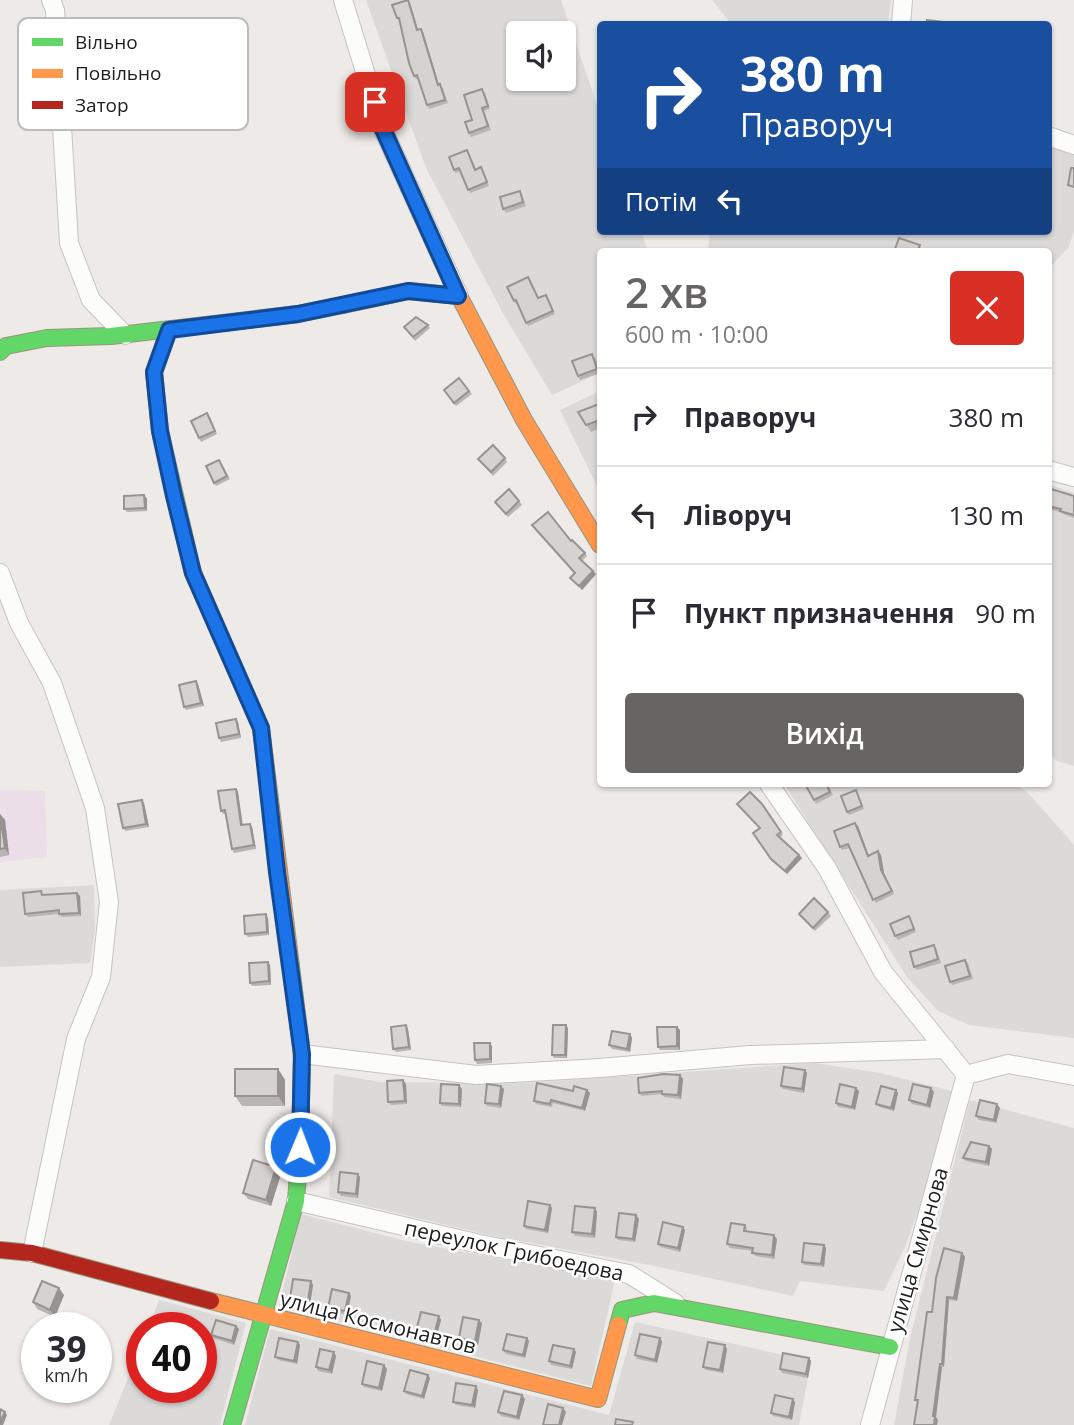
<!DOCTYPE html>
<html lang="uk">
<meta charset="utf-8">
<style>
:root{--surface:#fff;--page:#f7f7f7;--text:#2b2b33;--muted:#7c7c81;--line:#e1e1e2;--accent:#666564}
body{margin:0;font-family:"Open Sans",sans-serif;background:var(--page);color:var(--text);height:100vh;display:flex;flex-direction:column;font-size:26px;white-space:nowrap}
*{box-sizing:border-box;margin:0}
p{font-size:23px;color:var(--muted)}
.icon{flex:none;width:38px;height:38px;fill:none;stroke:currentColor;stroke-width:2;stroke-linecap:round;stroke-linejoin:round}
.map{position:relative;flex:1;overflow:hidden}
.details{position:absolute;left:597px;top:248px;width:455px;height:539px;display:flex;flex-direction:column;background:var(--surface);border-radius:7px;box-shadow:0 2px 5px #0004}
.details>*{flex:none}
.top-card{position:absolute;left:597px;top:21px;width:455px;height:214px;border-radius:7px;box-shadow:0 2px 5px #0004;background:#1a4fa0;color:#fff;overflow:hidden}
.tools{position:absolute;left:506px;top:21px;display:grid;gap:14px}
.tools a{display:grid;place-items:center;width:70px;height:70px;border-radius:7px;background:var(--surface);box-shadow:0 2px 5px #0004;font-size:35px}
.speed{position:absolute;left:21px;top:1312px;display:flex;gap:14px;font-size:35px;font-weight:700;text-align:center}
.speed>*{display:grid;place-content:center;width:91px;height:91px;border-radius:50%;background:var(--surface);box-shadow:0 2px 5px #0004;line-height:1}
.speed small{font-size:18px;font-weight:400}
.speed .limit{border:10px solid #d22;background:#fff;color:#111}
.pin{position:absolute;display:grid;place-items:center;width:60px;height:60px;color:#fff;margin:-30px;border-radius:14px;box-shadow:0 4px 10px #0006}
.me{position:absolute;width:77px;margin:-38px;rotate:1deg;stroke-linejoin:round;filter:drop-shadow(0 0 5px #0008)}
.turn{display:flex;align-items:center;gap:24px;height:147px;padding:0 28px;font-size:32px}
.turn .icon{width:91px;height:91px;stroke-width:2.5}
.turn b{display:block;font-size:49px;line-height:60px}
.then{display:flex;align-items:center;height:66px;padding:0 28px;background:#0003;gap:14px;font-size:26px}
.round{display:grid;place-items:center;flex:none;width:74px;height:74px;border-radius:7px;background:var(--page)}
.head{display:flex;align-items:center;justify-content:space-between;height:119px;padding:0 28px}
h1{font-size:42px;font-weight:600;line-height:52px;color:var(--accent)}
.button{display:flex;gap:14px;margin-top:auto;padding:14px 28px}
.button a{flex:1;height:80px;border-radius:7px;background:var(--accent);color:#fff;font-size:28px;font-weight:600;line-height:80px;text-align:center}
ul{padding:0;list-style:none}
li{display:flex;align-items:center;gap:21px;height:98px;padding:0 28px;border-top:2px solid var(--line)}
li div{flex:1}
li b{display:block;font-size:26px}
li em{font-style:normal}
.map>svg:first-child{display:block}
</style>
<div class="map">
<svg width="1074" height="1425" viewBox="0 0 1074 1425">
<rect width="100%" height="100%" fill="#edeae7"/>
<g fill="#dcdad9" fill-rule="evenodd">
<path d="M 366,0 L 561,0 L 600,113 L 600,231 L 641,231 L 648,252 L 600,252 L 600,373 L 552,395 L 504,315 L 426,168 ZM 518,33 L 564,33 L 564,79 L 518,79 Z"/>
<path d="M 712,0 L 891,0 L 888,24 L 731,24 Z"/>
<path d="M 1048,145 L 1074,153 L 1074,232 L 1068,248 L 1048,269 L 1048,252 L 708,252 L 710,231 L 1048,231 Z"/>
<path d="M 600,391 L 600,492 L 560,410 Z"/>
<path d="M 1048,484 L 1074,493 L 1074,766 L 1057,761 L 1048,752 Z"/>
<path d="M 784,784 L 1016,784 L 1030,795 L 1074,845 L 1074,1038 L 969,1025 L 938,1011 L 907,977 Z"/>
<path d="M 94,885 L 95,931 L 90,963 L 0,967 L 0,890 Z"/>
<path d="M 814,1063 L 881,1073 L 952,1091 L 936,1162 L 905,1247 L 884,1291 L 800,1281 L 793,1296 L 649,1265 L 493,1236 L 329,1197 L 334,1074 L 380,1082 L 526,1083 Z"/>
<path d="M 970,1100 L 1074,1128 L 1074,1425 L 894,1425 L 910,1338 Z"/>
<path d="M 301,1214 L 406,1241 L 615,1280 L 591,1386 L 279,1306 Z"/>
<path d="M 159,1300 L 246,1323 L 220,1425 L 109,1425 L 142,1344 L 142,1388 L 201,1388 L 201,1328 L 148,1328 Z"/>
<path d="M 635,1322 L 811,1361 L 799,1425 L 245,1425 L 270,1329 L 609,1415 Z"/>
</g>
<path fill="#ebdee9" d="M 0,790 L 45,791 L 47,857 L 0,862 Z"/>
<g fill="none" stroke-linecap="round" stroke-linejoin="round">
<g stroke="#c5c4c3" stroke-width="20">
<g id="street">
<path d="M 51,0 L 55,10 L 69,243 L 91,300 L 125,335"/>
<path d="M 343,0 L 382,127 L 459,296"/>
<path d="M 901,24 L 903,0"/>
<path d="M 1048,136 L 1074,145"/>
<path d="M 1048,470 L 1074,477"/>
<path d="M 0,573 L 19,623 L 52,683 L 95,808 L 109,902 L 101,977 L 76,1039 L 32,1253"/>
<path d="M 769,784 L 827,868 L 883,972 L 966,1075"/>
<path d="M 302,1054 L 476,1075 L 600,1068 L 750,1055 L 946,1049"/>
<path d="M 966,1075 L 1008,1064 L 1074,1076"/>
<path d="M 296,1201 L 480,1244 L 629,1274 L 675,1303"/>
<path d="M 870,1425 L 966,1075"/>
</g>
</g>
<g stroke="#98957e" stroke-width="18">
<g id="fast">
<path d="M 169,330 L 154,372 L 160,431 L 193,573 L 247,696"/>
<path d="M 0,352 L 6,346 L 47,338 L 111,336 L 298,314 L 343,305"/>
<path d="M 618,1325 L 622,1310 L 654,1303 L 890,1347"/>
<path d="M 232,1425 L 296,1201 L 300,1147 L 302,1054 L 291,966"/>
</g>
</g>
<g stroke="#98957e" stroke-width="18">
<g id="slow">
<path d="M 343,305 L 409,291 L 459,296 L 524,420 L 600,545"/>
<path d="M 247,696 L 261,728 L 291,966"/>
<path d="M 211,1301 L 598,1399 L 618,1325"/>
</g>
</g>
<g stroke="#98957e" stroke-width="18">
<path id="jam" d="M 0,1250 L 32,1253 L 211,1301"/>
</g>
<use href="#street" stroke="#fcfcfb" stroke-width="18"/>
<use href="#fast" stroke="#63d668" stroke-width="16"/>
<use href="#slow" stroke="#ff974d" stroke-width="16"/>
<use href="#jam" stroke="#b3261e" stroke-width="16"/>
</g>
<g fill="#b8b5b2">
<path d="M 410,3 L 418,30 L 423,32 L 439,85 L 443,88 L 448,103 L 429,109 L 427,105 L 418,79 L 416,79 L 414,76 L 400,22 L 397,18 Z"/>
<path d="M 485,92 L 490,109 L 484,111 L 491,130 L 471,137 L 469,133 L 472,120 Z"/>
<path d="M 469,153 L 476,169 L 481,167 L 489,186 L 470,193 L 460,171 L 456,173 L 454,170 Z"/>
<path d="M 522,194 L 526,206 L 506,213 L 503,209 Z"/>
<path d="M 528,277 L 538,298 L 546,295 L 555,314 L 528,326 L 518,304 L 516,304 L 514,301 Z"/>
<path d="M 428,325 L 430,328 L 415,341 L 404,327 Z"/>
<path d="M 595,357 L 600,373 L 580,380 L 578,376 Z"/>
<path d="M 459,378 L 472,394 L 456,406 L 444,390 Z"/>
<path d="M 600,406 L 600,428 L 591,432 L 578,412 Z"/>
<path d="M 210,417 L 217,434 L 201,442 L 199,438 Z"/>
<path d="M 505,458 L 507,462 L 493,476 L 478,459 Z"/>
<path d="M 221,463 L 230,479 L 216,486 L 214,483 Z"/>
<path d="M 1048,488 L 1074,496 L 1074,518 L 1063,514 L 1061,512 L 1048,509 Z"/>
<path d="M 144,495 L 147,499 L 147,511 L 127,512 L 124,509 Z"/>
<path d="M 519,501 L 522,505 L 508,517 L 498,505 Z"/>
<path d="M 571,541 L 585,553 L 587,556 L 582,561 L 596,574 L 582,590 L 570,578 L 574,574 Z"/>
<path d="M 198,684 L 204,706 L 186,710 L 184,707 Z"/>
<path d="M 236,719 L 238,722 L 241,738 L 221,742 L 219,738 Z"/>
<path d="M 827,784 L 833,795 L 816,804 L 814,800 Z"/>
<path d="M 236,789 L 238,792 L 243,825 L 252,827 L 256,849 L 234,853 L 232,849 L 226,814 L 223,814 L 221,811 Z"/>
<path d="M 856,790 L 864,809 L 849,815 L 847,812 Z"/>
<path d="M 144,803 L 149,827 L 125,831 L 123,828 Z"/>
<path d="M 737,804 L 762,804 L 783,835 L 780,838 L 802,858 L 787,874 L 774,862 L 753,833 L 760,828 Z"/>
<path d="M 0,814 L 5,820 L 9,855 L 0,857 Z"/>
<path d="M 855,823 L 858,826 L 869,856 L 878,851 L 881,855 L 884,873 L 894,894 L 876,903 L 850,848 L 842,850 L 840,847 Z"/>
<path d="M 41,891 L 44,895 L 77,893 L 80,896 L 81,916 L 62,917 L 59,914 L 28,917 L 25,914 Z"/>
<path d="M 828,912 L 831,916 L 815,931 L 799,914 Z"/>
<path d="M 909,916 L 916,932 L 898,940 L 895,936 Z"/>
<path d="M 268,918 L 269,935 L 248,937 L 245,934 Z"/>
<path d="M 936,948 L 941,963 L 917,970 L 914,967 Z"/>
<path d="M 965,960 L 968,963 L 973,979 L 952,985 L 950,982 Z"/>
<path d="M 270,965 L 271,985 L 252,986 L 250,983 Z"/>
<path d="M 566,1025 L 568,1028 L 567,1058 L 554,1058 L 552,1055 Z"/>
<path d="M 677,1027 L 680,1030 L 680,1050 L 660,1050 L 658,1047 Z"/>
<path d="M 408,1029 L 411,1050 L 396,1052 L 393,1049 Z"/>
<path d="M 630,1034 L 632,1038 L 630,1052 L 612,1049 L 609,1045 Z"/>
<path d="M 492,1046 L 492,1063 L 477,1064 L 475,1060 Z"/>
<path d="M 278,1069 L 285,1080 L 285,1106 L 242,1106 L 235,1096 Z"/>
<path d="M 805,1070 L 807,1073 L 804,1093 L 783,1089 L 781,1086 Z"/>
<path d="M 680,1075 L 683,1079 L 681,1099 L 664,1097 L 662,1094 L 642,1096 L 639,1093 Z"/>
<path d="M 406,1084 L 407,1104 L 391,1105 L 388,1102 Z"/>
<path d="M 462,1089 L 461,1107 L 442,1106 L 440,1103 Z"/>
<path d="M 504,1089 L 501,1108 L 487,1106 L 485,1103 Z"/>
<path d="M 587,1090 L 590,1093 L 585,1111 L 553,1103 L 552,1107 L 536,1104 L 534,1101 L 573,1091 Z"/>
<path d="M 896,1090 L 898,1093 L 894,1111 L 879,1107 L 876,1104 Z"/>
<path d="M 859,1091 L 855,1110 L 838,1107 L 836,1103 Z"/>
<path d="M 934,1092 L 930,1108 L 912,1104 L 909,1100 Z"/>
<path d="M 1000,1108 L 996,1123 L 979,1120 L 976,1116 Z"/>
<path d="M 989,1146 L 992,1149 L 989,1166 L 966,1161 L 963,1158 Z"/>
<path d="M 276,1167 L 281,1174 L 271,1206 L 248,1199 L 243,1193 Z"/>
<path d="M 358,1174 L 360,1177 L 358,1198 L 341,1196 L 338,1192 Z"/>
<path d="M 550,1205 L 552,1208 L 548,1233 L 526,1229 L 524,1226 Z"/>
<path d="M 595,1208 L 597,1212 L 595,1238 L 575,1236 L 572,1232 Z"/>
<path d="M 639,1219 L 635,1242 L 618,1240 L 616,1237 Z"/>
<path d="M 745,1225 L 747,1228 L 747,1232 L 777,1239 L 774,1259 L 755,1256 L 753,1251 L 730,1248 L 727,1244 Z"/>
<path d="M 685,1230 L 680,1252 L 660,1247 L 658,1244 Z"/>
<path d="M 824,1245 L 826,1248 L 824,1267 L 804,1265 L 802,1262 Z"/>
<path d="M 962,1253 L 965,1257 L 957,1301 L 949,1300 L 944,1367 L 942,1367 L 936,1417 L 938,1420 L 917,1403 L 915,1400 L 932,1312 Z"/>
<path d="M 311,1281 L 313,1285 L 310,1305 L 293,1302 L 290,1299 Z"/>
<path d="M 349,1293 L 351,1296 L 347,1315 L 331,1311 L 328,1308 Z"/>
<path d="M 64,1295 L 55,1317 L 37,1309 L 33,1302 Z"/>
<path d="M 439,1316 L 441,1320 L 436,1339 L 418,1334 L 416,1331 Z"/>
<path d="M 482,1323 L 478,1345 L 461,1342 L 459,1338 Z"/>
<path d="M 236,1326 L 239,1329 L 234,1345 L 213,1338 L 211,1335 Z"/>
<path d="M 527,1338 L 529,1341 L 525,1358 L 506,1354 L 503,1350 Z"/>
<path d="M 660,1338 L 662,1342 L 657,1363 L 637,1359 L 635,1355 Z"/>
<path d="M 298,1342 L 300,1345 L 297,1364 L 278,1360 L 275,1357 Z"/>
<path d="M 574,1349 L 576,1352 L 572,1369 L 551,1365 L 549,1361 Z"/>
<path d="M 727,1349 L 723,1373 L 706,1370 L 703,1367 Z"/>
<path d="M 336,1356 L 332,1374 L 318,1371 L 316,1367 Z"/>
<path d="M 809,1358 L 811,1361 L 808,1378 L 782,1373 L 780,1369 Z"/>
<path d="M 387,1369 L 382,1391 L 364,1387 L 362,1384 Z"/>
<path d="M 428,1375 L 430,1378 L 424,1399 L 406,1394 L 404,1391 Z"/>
<path d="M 478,1390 L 475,1408 L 456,1405 L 453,1402 Z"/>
<path d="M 525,1399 L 519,1420 L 501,1416 L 498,1412 Z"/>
<path d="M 795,1402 L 792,1420 L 773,1416 L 771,1413 Z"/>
</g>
<g fill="#969391">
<path d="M 408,0 L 410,3 L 419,33 L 417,30 Z"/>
<path d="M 421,29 L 423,32 L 440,88 L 438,85 Z"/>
<path d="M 144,495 L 147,499 L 147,511 L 145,508 Z"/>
<path d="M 593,571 L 596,574 L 582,590 L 579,586 Z"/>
<path d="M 196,681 L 198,684 L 204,706 L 201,703 Z"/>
<path d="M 236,719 L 238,722 L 241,738 L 239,734 Z"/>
<path d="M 236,789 L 238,792 L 243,829 L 241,825 Z"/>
<path d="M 142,800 L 144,803 L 149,827 L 146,824 Z"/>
<path d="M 0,814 L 5,820 L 9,855 L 5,848 Z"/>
<path d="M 855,823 L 858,826 L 870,859 L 868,856 Z"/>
<path d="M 250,824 L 252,827 L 256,849 L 254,845 Z"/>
<path d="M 878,851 L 881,855 L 884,873 L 894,894 L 881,870 Z"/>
<path d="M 799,855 L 802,858 L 787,874 L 785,871 Z"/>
<path d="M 77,893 L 80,896 L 81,916 L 79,913 Z"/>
<path d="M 266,914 L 268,918 L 269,935 L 267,932 Z"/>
<path d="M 268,962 L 270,965 L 271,985 L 269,981 Z"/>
<path d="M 406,1025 L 408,1029 L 411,1050 L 409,1047 Z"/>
<path d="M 566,1025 L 568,1028 L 567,1058 L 565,1055 Z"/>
<path d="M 677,1027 L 680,1030 L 680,1050 L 677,1046 Z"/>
<path d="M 630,1034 L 632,1038 L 630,1052 L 627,1049 Z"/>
<path d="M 490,1043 L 492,1046 L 492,1063 L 490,1059 Z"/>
<path d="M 278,1069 L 285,1080 L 285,1106 L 278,1096 Z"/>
<path d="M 805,1070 L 807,1073 L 804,1093 L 802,1089 Z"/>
<path d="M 680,1075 L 683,1079 L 681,1099 L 678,1095 Z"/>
<path d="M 403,1080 L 406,1084 L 407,1104 L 405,1101 Z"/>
<path d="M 459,1085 L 462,1089 L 461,1107 L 459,1104 Z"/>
<path d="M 501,1086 L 504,1089 L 501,1108 L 499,1104 Z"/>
<path d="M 856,1088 L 859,1091 L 855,1110 L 852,1107 Z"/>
<path d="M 931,1088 L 934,1092 L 930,1108 L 927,1105 Z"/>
<path d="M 587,1090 L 590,1093 L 585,1111 L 582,1108 Z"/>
<path d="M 896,1090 L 898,1093 L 894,1111 L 891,1108 Z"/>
<path d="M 997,1104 L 1000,1108 L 996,1123 L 994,1120 Z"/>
<path d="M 989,1146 L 992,1149 L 989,1166 L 986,1162 Z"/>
<path d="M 276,1167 L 281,1174 L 271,1206 L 266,1200 Z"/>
<path d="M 358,1174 L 360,1177 L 358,1198 L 356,1194 Z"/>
<path d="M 550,1205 L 552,1208 L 548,1233 L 545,1230 Z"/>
<path d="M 595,1208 L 597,1212 L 595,1238 L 592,1234 Z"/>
<path d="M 636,1215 L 639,1219 L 635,1242 L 633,1239 Z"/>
<path d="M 683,1227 L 685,1230 L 680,1252 L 678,1248 Z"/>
<path d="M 774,1235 L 777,1239 L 774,1259 L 772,1255 Z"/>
<path d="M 824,1245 L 826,1248 L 824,1267 L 821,1264 Z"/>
<path d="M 962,1253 L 965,1257 L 957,1301 L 954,1298 Z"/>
<path d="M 311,1281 L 313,1285 L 310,1305 L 308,1301 Z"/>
<path d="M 59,1288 L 64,1295 L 55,1317 L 50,1310 Z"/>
<path d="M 349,1293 L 351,1296 L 347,1315 L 345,1311 Z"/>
<path d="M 947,1297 L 949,1300 L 944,1367 L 942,1364 Z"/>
<path d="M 439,1316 L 441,1320 L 436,1339 L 434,1335 Z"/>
<path d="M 479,1320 L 482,1323 L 478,1345 L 475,1341 Z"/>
<path d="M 236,1326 L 239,1329 L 234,1345 L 232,1341 Z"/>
<path d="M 527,1338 L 529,1341 L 525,1358 L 523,1355 Z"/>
<path d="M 660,1338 L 662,1342 L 657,1363 L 655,1360 Z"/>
<path d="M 298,1342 L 300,1345 L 297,1364 L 294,1361 Z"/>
<path d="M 725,1345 L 727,1349 L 723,1373 L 720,1370 Z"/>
<path d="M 574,1349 L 576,1352 L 572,1369 L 570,1366 Z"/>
<path d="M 334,1352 L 336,1356 L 332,1374 L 329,1370 Z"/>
<path d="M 809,1358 L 811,1361 L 808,1378 L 806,1374 Z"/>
<path d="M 940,1364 L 942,1367 L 936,1417 L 938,1420 L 937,1425 L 934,1425 L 933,1416 Z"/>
<path d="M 384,1365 L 387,1369 L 382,1391 L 379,1388 Z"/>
<path d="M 428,1375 L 430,1378 L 424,1399 L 422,1396 Z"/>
<path d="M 476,1386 L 478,1390 L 475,1408 L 472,1405 Z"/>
<path d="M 522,1395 L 525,1399 L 519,1420 L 517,1417 Z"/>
<path d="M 793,1399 L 795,1402 L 792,1420 L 789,1417 Z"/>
<path d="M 563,1408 L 566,1412 L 562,1425 L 559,1425 Z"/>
<path d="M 5,1412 L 7,1415 L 3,1425 L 0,1425 L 0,1422 Z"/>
</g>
<g fill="#d6d2cf" stroke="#969391" stroke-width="2">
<path d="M 408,0 L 417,30 L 421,29 L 438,85 L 440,84 L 445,100 L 427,105 L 417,75 L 414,76 L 409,63 L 399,18 L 397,18 L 392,5 Z"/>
<path d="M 927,20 L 944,22 L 943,24 L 927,24 Z"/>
<path d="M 482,89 L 488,106 L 482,108 L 488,126 L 469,133 L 465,122 L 472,120 L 464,95 Z"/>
<path d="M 467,150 L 475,170 L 481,167 L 487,182 L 468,190 L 459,168 L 454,170 L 449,157 Z"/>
<path d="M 1071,168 L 1074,168 L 1074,187 L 1068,185 Z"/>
<path d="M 520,191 L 523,202 L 503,209 L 500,197 Z"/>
<path d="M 899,238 L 920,245 L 917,252 L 894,252 Z"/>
<path d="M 528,277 L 538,298 L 546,295 L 553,311 L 526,323 L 516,300 L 514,301 L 507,287 Z"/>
<path d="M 416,317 L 428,325 L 413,337 L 404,327 Z"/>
<path d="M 592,354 L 597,369 L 578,376 L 572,361 Z"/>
<path d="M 459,378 L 469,391 L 454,403 L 444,390 Z"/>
<path d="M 599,404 L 600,408 L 600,420 L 586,425 L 578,412 Z"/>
<path d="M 207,413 L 215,431 L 199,438 L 191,421 Z"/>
<path d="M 493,445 L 505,458 L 491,472 L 478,459 Z"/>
<path d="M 219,460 L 227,476 L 214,483 L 206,466 Z"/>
<path d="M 1048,488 L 1074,496 L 1074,515 L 1060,511 L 1061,509 L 1048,506 Z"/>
<path d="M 509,489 L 519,501 L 506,514 L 495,502 Z"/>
<path d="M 144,495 L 145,508 L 124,509 L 124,496 Z"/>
<path d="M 548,512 L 571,541 L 572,540 L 585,553 L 579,558 L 593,571 L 579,586 L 570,578 L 575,573 L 532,525 Z"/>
<path d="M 196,681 L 201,703 L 184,707 L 179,685 Z"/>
<path d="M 236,719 L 239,734 L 219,738 L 216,723 Z"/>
<path d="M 805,784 L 826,784 L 830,792 L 814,800 Z"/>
<path d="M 236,789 L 241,825 L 250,824 L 254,845 L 232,849 L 225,810 L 221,811 L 218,791 Z"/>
<path d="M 856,790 L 862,806 L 847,812 L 841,796 Z"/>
<path d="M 750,792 L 762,804 L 781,832 L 777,835 L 799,855 L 785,871 L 771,859 L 753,833 L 760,828 L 737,804 Z"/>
<path d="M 142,800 L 146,824 L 123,828 L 118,804 Z"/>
<path d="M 0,815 L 5,848 L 0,849 Z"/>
<path d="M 855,823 L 868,856 L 878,851 L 881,870 L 892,891 L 873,900 L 848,844 L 840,847 L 834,831 Z"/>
<path d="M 41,891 L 42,895 L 77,893 L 79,913 L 59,914 L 59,910 L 25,914 L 23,893 Z"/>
<path d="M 814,898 L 828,912 L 813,928 L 799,914 Z"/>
<path d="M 266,914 L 267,932 L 245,934 L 244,916 Z"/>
<path d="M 909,916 L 914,929 L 895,936 L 890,924 Z"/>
<path d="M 934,945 L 938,959 L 914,967 L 910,952 Z"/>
<path d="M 965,960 L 970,976 L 950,982 L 945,966 Z"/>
<path d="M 268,962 L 269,981 L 250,983 L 249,963 Z"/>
<path d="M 406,1025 L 409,1047 L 393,1049 L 391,1027 Z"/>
<path d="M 553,1025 L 566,1025 L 565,1055 L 552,1055 Z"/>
<path d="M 657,1027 L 677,1027 L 677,1046 L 658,1047 Z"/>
<path d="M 612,1031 L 630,1034 L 627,1049 L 609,1045 Z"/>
<path d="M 474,1043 L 490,1043 L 490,1059 L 475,1060 Z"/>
<path d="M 784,1067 L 805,1070 L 802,1089 L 781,1086 Z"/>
<rect x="235" y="1069" width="43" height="27"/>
<path d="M 663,1074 L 680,1075 L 678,1095 L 662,1094 L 662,1091 L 639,1093 L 638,1078 Z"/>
<path d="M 403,1080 L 405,1101 L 388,1102 L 387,1081 Z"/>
<path d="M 537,1083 L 573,1091 L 574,1086 L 587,1090 L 582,1108 L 551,1100 L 550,1104 L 534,1101 Z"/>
<path d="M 441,1084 L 459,1085 L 459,1104 L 440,1103 Z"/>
<path d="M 487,1084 L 501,1086 L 499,1104 L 485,1103 Z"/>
<path d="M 840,1084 L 856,1088 L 852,1107 L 836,1103 Z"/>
<path d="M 913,1084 L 931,1088 L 927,1105 L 909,1100 Z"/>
<path d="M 881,1086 L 896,1090 L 891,1108 L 876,1104 Z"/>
<path d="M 980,1100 L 997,1104 L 994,1120 L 976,1116 Z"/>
<path d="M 971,1142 L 989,1146 L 986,1162 L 963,1158 Z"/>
<path d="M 253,1160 L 276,1167 L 266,1200 L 243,1193 Z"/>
<path d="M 340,1172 L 358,1174 L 356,1194 L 338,1192 Z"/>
<path d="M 528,1201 L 550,1205 L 545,1230 L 524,1226 Z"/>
<path d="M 575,1206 L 595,1208 L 592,1234 L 572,1232 Z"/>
<path d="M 619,1213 L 636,1215 L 633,1239 L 616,1237 Z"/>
<path d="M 663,1222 L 683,1227 L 678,1248 L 658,1244 Z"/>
<path d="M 731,1223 L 745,1225 L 744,1231 L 774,1235 L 772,1255 L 752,1253 L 753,1248 L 727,1244 Z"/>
<path d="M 804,1243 L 824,1245 L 821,1264 L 802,1262 Z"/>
<path d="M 944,1248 L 962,1253 L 954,1298 L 947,1297 L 942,1364 L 940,1364 L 933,1416 L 935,1416 L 934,1425 L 914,1425 L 918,1400 L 915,1400 L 927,1312 L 932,1312 L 936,1278 Z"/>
<path d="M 293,1279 L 311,1281 L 308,1301 L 290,1299 Z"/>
<path d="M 42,1281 L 59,1288 L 50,1310 L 33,1302 Z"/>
<path d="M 332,1289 L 349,1293 L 345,1311 L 328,1308 Z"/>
<path d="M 421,1312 L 439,1316 L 434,1335 L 416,1331 Z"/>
<path d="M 463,1317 L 479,1320 L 475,1341 L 459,1338 Z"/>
<path d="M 216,1320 L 236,1326 L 232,1341 L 211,1335 Z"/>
<path d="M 507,1334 L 527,1338 L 523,1355 L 503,1350 Z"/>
<path d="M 640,1334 L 660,1338 L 655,1360 L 635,1355 Z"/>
<path d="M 279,1338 L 298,1342 L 294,1361 L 275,1357 Z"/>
<path d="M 708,1342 L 725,1345 L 720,1370 L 703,1367 Z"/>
<path d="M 553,1345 L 574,1349 L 570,1366 L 549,1361 Z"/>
<path d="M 320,1349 L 334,1352 L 329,1370 L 316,1367 Z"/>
<path d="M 783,1353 L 809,1358 L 806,1374 L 780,1369 Z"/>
<path d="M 367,1361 L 384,1365 L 379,1388 L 362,1384 Z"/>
<path d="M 410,1370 L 428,1375 L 422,1396 L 404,1391 Z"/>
<path d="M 456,1383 L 476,1386 L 472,1405 L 453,1402 Z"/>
<path d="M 504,1391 L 522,1395 L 517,1417 L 498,1412 Z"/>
<path d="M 775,1395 L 793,1399 L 789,1417 L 771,1413 Z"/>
<path d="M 548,1404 L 563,1408 L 559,1425 L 543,1425 Z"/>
<path d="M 0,1409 L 5,1412 L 0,1422 Z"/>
<path d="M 616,1419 L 633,1422 L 632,1425 L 615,1425 Z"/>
</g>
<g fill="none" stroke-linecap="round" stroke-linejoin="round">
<g stroke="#114b97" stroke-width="18">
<path id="route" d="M 300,1147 L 302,1054 L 277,872 L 261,728 L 193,573 L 174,496 L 160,431 L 154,372 L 169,330 L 298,314 L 408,291 L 458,296 L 382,127 L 375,102"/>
</g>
<use href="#route" stroke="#1a73e8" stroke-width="12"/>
</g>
<g text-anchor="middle" stroke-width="5" stroke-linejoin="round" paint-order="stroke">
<g font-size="21" fill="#1e1e1e" stroke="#fff">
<text transform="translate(918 1250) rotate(-74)" y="7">улица Смирнова</text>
<text transform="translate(514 1251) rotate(12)" y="7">переулок Грибоедова</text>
<text transform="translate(378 1323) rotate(14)" y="7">улица Космонавтов</text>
</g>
</g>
<rect x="18" y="18" width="230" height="112" rx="10" fill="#fff" stroke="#bcbcbc" stroke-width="2"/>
<rect x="32" y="38" width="31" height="8" fill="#63d668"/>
<rect x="32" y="69" width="31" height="9" fill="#ff974d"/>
<rect x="32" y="101" width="31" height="8" fill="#b3261e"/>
<g font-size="19" fill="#1e1e1e">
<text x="75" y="49">Вільно</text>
<text x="75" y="80">Повільно</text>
<text x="75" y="112">Затор</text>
</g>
</svg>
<div class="tools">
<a><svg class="icon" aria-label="sound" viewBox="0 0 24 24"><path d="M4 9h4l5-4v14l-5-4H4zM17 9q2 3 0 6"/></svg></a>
</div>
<div class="speed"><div>39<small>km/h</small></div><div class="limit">40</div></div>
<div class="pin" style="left:375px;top:102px;background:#d93025"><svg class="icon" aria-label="arrive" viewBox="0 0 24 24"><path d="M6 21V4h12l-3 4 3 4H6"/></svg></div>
<svg class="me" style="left:300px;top:1147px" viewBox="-20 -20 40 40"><circle r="17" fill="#1a73e8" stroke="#fff" stroke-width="3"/><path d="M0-11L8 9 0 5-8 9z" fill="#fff"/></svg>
<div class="top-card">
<div class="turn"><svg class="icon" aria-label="right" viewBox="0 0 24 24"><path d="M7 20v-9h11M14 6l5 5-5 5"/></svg><div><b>380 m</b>Праворуч</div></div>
<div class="then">Потім<svg class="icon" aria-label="left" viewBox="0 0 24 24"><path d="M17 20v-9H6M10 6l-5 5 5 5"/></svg></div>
</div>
<section class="details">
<div class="head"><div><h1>2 хв</h1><p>600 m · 10:00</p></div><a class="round" style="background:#d93025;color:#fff"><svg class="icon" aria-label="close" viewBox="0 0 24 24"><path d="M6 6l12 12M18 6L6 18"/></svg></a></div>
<ul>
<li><svg class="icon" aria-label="right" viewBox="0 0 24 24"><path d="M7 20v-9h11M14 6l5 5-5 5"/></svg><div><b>Праворуч</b></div><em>380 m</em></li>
<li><svg class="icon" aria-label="left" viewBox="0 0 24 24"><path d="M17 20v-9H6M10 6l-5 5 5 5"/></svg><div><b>Ліворуч</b></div><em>130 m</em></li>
<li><svg class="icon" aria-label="arrive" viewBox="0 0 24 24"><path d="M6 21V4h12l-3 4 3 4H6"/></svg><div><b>Пункт призначення</b></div><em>90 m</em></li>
</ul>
<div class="button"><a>Вихід</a></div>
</section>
</div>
